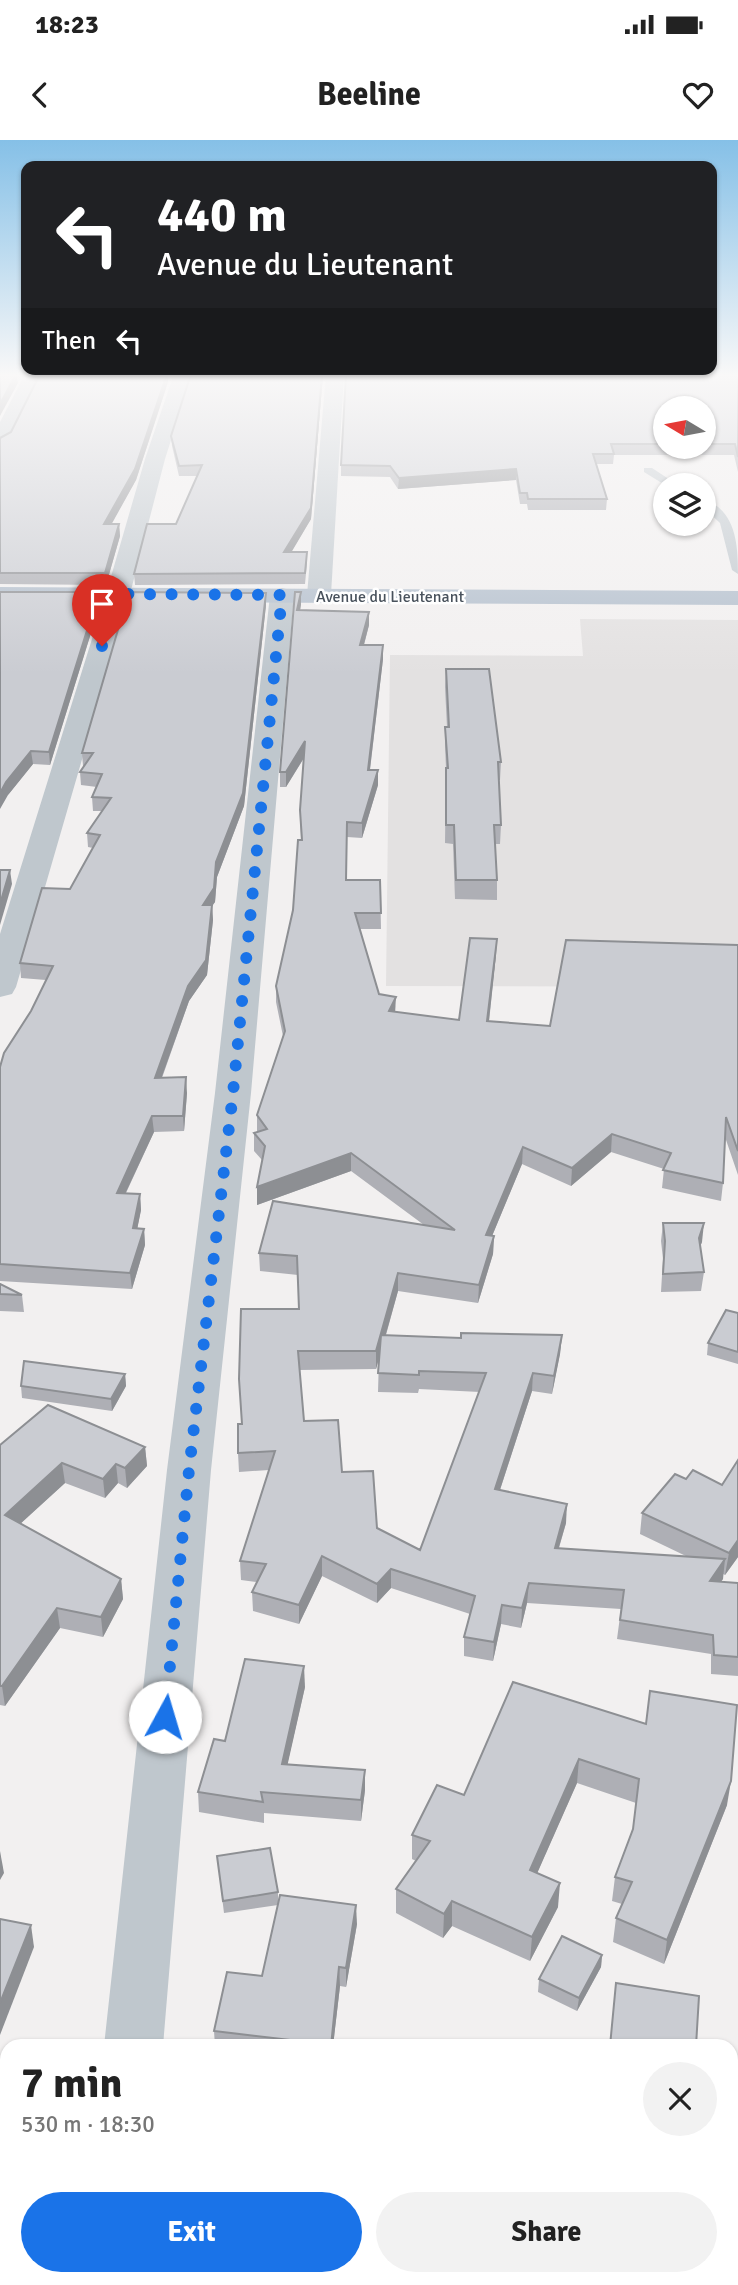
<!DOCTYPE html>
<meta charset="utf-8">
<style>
:root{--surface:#fff;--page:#f2f2f2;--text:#222;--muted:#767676;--accent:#1a73e8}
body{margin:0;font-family:Signika,sans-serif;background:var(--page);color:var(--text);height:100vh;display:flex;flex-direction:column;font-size:26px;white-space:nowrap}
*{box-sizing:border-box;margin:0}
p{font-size:23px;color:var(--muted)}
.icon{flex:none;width:38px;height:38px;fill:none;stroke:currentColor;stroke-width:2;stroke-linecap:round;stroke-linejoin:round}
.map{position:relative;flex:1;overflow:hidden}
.sheet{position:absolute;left:0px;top:1899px;width:738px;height:247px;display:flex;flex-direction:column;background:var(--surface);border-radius:21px 21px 0 0;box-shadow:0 2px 5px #0004}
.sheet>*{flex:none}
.banner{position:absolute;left:21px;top:21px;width:696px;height:214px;border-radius:14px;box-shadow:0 2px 5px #0004;background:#202124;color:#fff;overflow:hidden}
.needle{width:46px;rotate:280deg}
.controls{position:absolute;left:653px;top:256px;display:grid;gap:14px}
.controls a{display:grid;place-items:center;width:63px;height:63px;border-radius:50%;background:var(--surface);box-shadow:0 2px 5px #0004;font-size:35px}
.pin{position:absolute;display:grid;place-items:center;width:60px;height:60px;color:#fff;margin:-72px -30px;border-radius:50% 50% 50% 0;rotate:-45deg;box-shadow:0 0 7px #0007}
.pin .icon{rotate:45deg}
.me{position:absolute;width:77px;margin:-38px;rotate:6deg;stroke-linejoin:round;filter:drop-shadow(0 0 5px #0008)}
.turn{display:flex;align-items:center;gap:24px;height:147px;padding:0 21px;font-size:32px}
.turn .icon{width:91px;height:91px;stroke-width:2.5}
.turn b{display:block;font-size:49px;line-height:60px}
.then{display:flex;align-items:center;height:66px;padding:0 21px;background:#0003;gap:14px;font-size:26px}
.round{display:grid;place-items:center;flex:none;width:74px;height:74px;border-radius:37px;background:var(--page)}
.headline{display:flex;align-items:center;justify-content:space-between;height:119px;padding:0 21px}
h1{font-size:42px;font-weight:800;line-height:52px}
.cta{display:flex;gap:14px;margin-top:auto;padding:14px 21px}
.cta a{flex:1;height:80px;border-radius:42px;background:var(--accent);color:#fff;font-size:28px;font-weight:800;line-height:80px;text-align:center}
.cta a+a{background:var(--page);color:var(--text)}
.status{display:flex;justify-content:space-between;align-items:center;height:49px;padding:0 35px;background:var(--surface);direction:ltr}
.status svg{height:19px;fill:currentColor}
header{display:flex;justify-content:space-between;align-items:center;height:91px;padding:0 21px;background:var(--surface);font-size:32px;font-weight:800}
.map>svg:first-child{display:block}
</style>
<div class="status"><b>18:23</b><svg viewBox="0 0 49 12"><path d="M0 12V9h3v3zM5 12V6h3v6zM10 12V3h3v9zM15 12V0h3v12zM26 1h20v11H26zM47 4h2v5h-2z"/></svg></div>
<header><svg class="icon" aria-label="back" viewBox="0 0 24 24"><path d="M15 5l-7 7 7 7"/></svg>Beeline<svg class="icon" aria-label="heart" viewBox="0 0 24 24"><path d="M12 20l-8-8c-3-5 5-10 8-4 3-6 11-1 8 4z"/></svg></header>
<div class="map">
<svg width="738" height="2145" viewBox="0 0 738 2145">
<rect width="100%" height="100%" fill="#f2f0f0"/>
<path fill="#e3e1e1" d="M 580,479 L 738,480 L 738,847 L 386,846 L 390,515 L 583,516 Z"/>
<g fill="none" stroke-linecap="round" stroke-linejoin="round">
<g fill="#bfc7cd" fill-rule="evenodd">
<path d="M 644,328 L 652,328 L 678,345 L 665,345 L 644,332 Z"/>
<path d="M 704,359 C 736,371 738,404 738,434 L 732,430 L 720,383 L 704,368 Z"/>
</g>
<g fill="#bfc7cd" fill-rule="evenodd">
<path d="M 25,234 L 43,234 L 10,301 L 0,307 L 0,282 Z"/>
<path d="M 174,234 L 192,234 L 165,319 L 130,454 L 16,847 L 12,854 L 0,857 L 0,794 L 106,454 L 145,319 Z"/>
<path d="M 326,234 L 344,234 L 331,455 L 327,460 L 311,460 L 307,455 Z"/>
<path d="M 282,448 L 290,450 L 294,455 L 251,953 L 211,1330 L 163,1906 L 104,1906 L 167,1330 L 215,953 L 270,455 L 274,450 Z"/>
<path d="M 79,2138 L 143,2138 L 142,2145 L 78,2145 Z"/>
</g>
<g fill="#bfc8d2" fill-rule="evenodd">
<path d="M 0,234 L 101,234 L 92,239 L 0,240 Z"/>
<path d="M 179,234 L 408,234 L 409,235 L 400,240 L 188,239 Z"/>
</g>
<path fill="#b2becc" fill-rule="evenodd" d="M 0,447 L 738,451 L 738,465 L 0,461 Z"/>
</g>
<g fill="#aeafb5" fill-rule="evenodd">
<path d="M 168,234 L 168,242 L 136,340 L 111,384 L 119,384 L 120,396 L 106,445 L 0,444 L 0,298 Z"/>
<path d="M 323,234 L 311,379 L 291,412 L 307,423 L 305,444 L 135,445 L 134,434 L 176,384 L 198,336 L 179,336 L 172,306 L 171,296 Z"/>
<path d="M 738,234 L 738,332 L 734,315 L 614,315 L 613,324 L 596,324 L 607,359 L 606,370 L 528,370 L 527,364 L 520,364 L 516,340 L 398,349 L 390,337 L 341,336 L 341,325 ZM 665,268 L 704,268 L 704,306 L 665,306 Z"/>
<path d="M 301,452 L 300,470 L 369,485 L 364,505 L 383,505 L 383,519 L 370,630 L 378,645 L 362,698 L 347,697 L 346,740 L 380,740 L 381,789 L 359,789 L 379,854 L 396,872 L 459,880 L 496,815 L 489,882 L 550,886 L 738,805 L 738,1035 L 725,997 L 723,1043 L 721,1061 L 662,1048 L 664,1029 L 611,1012 L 571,1046 L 522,1024 L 492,1096 L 494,1096 L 493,1114 L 478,1163 L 398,1151 L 386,1195 L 461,1198 L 562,1195 L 560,1214 L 552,1254 L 532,1251 L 500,1350 L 566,1383 L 559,1408 L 688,1417 L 640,1394 L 642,1373 L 738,1417 L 725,1435 L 723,1434 L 723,1439 L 720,1442 L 738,1443 L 738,1536 L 711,1534 L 711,1514 L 617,1499 L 621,1469 L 527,1463 L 521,1488 L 501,1484 L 493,1521 L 464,1516 L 464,1497 L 470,1474 L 391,1448 L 377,1463 L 322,1436 L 299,1484 L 253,1471 L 252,1452 L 257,1442 L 241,1440 L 240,1421 L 269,1330 L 239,1332 L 238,1313 L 242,1284 L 299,1169 L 298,1135 L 260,1131 L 259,1113 L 424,1085 L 351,1031 L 257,1065 L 262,1020 L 254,1011 L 254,993 L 257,992 L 257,975 L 283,896 L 276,862 L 276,846 L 293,770 L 301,700 L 300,670 L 304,618 L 286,647 L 280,647 L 280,632 ZM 379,1218 L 378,1252 L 418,1253 L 419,1249 L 480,1252 L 420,1410 L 377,1388 L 342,1332 L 304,1281 L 299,1230 L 376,1229 Z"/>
<path d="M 100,464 L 50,625 L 33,624 L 8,655 Z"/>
<path d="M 266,465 L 244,666 L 217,737 L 215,762 L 212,766 L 213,780 L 207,835 L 189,861 L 162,938 L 187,953 L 184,991 L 154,992 L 126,1053 L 140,1054 L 141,1070 L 137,1089 L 144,1089 L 145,1105 L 132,1149 L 0,1141 L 0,927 L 31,871 L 46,840 L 21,838 L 20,823 L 70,749 L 93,708 L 88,707 L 87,693 L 102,671 L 93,671 L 92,657 L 97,647 L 81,645 L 80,632 L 84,626 L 83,626 L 82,613 Z"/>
<path d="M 446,529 L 501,622 L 500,640 L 499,640 L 501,685 L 500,704 L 495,704 L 497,740 L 497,760 L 455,759 L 453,704 L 445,703 L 446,628 L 445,605 L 445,587 L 447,587 L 445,547 Z"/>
<path d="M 663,1083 L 702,1102 L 700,1107 L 704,1132 L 701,1151 L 661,1152 L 663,1119 L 661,1101 Z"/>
<path d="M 0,1144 L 22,1155 L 24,1172 L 0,1171 Z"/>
<path d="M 738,1173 L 738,1224 L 707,1215 L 708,1203 Z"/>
<path d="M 125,1234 L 126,1246 L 112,1271 L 22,1258 L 21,1246 Z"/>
<path d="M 0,1305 L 145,1307 L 147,1326 L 127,1348 L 118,1343 L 105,1358 L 65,1343 L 20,1384 L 121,1439 L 123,1459 L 103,1497 L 60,1488 L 5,1566 L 0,1565 Z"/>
<path d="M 513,1542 L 727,1665 L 664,1824 L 613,1802 L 616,1778 L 622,1764 L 612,1761 L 615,1737 L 633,1690 L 636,1663 L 577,1643 L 537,1733 L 558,1767 L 530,1821 L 452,1786 L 443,1798 L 396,1773 L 396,1749 L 416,1721 L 412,1719 L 412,1695 L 464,1655 Z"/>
<path d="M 305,1547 L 287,1625 L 365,1630 L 365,1650 L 361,1681 L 264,1673 L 264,1683 L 199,1672 L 198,1652 L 225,1601 Z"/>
<path d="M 217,1716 L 278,1752 L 278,1761 L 357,1784 L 346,1847 L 340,1846 L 333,1906 L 215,1906 L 214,1891 L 262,1836 L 278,1765 L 224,1773 Z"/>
<path d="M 602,1815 L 601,1827 L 577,1871 L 538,1852 L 539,1839 Z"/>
</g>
<g fill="#8d8f93">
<path d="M 16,234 L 18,243 L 0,276 L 0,264 Z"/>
<path d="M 168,234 L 168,242 L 136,340 L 105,396 L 104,384 Z"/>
<path d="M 323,234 L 311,379 L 285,423 L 284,412 Z"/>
<path d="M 516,329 L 516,340 L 398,349 L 399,338 Z"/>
<path d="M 119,384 L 120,396 L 106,445 L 105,433 Z"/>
<path d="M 99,452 L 100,464 L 50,625 L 49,612 Z"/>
<path d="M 301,452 L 301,465 L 298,484 L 297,470 Z"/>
<path d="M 266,453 L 266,465 L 244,666 L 217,737 L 215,762 L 212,766 L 213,780 L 207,835 L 189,861 L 156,953 L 155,938 L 216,722 Z"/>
<path d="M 369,472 L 369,485 L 360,519 L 360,505 Z"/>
<path d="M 383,505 L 383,519 L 368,645 L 368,630 Z"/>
<path d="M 305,601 L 305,616 L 286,647 L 286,632 Z"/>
<path d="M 31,611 L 33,624 L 8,655 L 0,669 L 0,653 L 6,642 Z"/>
<path d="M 378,630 L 378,645 L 362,698 L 362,683 Z"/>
<path d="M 10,730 L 12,744 L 0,785 L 0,764 Z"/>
<path d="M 497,799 L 496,815 L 487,898 L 487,881 Z"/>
<path d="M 396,857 L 395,874 L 389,871 Z"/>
<path d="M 186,937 L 187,953 L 184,991 L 183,976 Z"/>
<path d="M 152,976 L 154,992 L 118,1069 L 117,1053 Z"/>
<path d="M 612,994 L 611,1012 L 571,1046 L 572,1028 Z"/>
<path d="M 523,1007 L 522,1024 L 485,1113 L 486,1095 Z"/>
<path d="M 351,1013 L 351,1031 L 257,1065 L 257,1047 Z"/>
<path d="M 140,1054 L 141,1070 L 134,1105 L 133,1088 Z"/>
<path d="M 704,1083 L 702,1102 L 696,1116 L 699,1098 Z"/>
<path d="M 144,1089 L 145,1105 L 132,1149 L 130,1133 Z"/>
<path d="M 494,1096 L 493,1114 L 478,1163 L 479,1145 Z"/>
<path d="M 398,1133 L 398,1151 L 376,1229 L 376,1211 Z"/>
<path d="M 562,1195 L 560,1214 L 552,1254 L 554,1236 Z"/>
<path d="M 533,1233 L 532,1251 L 494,1368 L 495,1349 Z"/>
<path d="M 125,1234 L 126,1246 L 112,1271 L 111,1259 Z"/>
<path d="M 145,1307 L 147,1326 L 127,1348 L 125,1328 Z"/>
<path d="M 62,1323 L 65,1343 L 8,1395 L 5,1375 Z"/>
<path d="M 116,1324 L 118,1343 L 105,1358 L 103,1339 Z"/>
<path d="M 567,1364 L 566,1383 L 553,1427 L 555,1408 Z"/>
<path d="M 738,1400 L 738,1417 L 725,1435 L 729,1413 Z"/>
<path d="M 322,1416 L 322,1436 L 299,1484 L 299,1465 Z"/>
<path d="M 725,1419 L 723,1439 L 707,1460 L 710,1441 Z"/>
<path d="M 391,1429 L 391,1448 L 377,1463 L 377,1444 Z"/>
<path d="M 121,1439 L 123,1459 L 103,1497 L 101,1477 Z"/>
<path d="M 529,1443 L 527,1463 L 521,1488 L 522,1468 Z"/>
<path d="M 502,1465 L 501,1484 L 493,1521 L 494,1502 Z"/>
<path d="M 57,1468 L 60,1488 L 5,1566 L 2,1546 Z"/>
<path d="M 304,1526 L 305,1547 L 283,1645 L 282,1624 Z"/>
<path d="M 579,1619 L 577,1643 L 528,1754 L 530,1730 Z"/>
<path d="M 365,1630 L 365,1650 L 361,1681 L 361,1660 Z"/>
<path d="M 731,1641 L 727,1665 L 664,1824 L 667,1800 Z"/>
<path d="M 0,1711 L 4,1733 L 0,1740 Z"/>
<path d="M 560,1743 L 558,1767 L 530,1821 L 532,1797 Z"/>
<path d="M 452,1761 L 452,1786 L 443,1798 L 444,1774 Z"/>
<path d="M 356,1765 L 357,1784 L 346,1847 L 346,1828 Z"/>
<path d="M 31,1785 L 34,1807 L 0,1895 L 0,1863 Z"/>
<path d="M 602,1815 L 601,1827 L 577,1871 L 579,1858 Z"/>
<path d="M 339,1827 L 340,1846 L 333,1906 L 331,1906 Z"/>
</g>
<g fill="#caccd2" stroke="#8d8f93" stroke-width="2">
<path d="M 0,234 L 16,234 L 0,264 Z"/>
<path d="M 40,234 L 167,234 L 135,329 L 104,384 L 119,384 L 105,433 L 0,433 L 0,298 L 11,292 Z"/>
<path d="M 191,234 L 322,234 L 311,368 L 284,412 L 307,412 L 305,433 L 134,434 L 147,384 L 176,384 L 202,325 L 179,326 L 171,296 Z"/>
<path d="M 346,234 L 738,234 L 738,317 L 735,304 L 704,304 L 704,268 L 665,268 L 665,304 L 611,304 L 614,314 L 593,314 L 607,359 L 528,359 L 527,353 L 520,353 L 516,329 L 399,338 L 390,326 L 341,325 Z"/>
<path d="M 0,452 L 99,452 L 49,612 L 31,611 L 6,642 L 0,653 Z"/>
<path d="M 129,452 L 266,453 L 243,653 L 216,722 L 214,748 L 203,765 L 212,765 L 206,820 L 188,846 L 155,938 L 186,937 L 183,976 L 152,976 L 117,1053 L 140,1054 L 133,1088 L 144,1089 L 130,1133 L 0,1124 L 0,927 L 4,913 L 31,871 L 53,826 L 20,823 L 42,748 L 70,749 L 100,695 L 87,693 L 111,658 L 92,657 L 102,634 L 80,632 L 93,613 L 82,613 Z"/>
<path d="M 295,452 L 301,452 L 297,470 L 369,472 L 360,505 L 383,505 L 368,630 L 378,630 L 362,683 L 347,682 L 346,740 L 380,740 L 381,773 L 355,773 L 379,854 L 396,857 L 389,871 L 459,880 L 470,798 L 497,799 L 487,881 L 550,886 L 566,800 L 738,805 L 738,1011 L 726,977 L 723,1043 L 663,1030 L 671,1013 L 612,994 L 572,1028 L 523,1007 L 486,1095 L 494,1096 L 479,1145 L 398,1133 L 376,1211 L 298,1211 L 304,1281 L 338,1280 L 342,1332 L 373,1331 L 377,1388 L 420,1410 L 486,1233 L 419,1231 L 419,1235 L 378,1233 L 381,1195 L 461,1198 L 461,1193 L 562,1195 L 554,1236 L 533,1233 L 495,1349 L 567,1364 L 555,1408 L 725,1419 L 710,1441 L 738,1443 L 738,1517 L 714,1515 L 713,1495 L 620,1480 L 624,1450 L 529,1443 L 522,1468 L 502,1465 L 494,1502 L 464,1497 L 475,1456 L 391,1429 L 377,1444 L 322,1416 L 299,1465 L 252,1452 L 266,1424 L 240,1421 L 275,1311 L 238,1313 L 238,1284 L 242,1284 L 239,1239 L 241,1169 L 299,1169 L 297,1116 L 259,1113 L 273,1061 L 455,1090 L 351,1013 L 257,1047 L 265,1006 L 254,993 L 267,989 L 257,975 L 285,891 L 276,846 L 293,770 L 298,700 L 302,700 L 300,670 L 305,601 L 286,632 L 280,632 Z"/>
<path d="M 446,529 L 489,529 L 501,622 L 498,622 L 501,685 L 494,685 L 497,740 L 456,740 L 454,685 L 446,685 L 446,628 L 448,628 L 445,587 L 449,587 Z"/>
<path d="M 0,730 L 10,730 L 0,764 Z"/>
<path d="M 663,1083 L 704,1083 L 699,1098 L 704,1132 L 663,1134 L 665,1101 Z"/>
<path d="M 0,1144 L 22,1155 L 0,1154 Z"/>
<path d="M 726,1170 L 738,1173 L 738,1212 L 708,1203 Z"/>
<path d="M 24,1221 L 125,1234 L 111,1259 L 21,1246 Z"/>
<path d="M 48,1265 L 145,1307 L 125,1328 L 116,1324 L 103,1339 L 62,1323 L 5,1375 L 121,1439 L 101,1477 L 57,1468 L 2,1546 L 0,1546 L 0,1305 Z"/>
<path d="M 738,1320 L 738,1400 L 729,1413 L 642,1373 L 675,1334 L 686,1339 L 693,1330 L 722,1345 Z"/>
<path d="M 245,1519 L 304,1526 L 282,1624 L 365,1630 L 361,1660 L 261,1652 L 263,1662 L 198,1652 L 214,1599 L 225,1601 Z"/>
<path d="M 513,1542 L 646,1584 L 650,1551 L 737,1565 L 731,1641 L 667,1800 L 616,1778 L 632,1742 L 615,1737 L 633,1689 L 639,1639 L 579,1619 L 530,1730 L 560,1743 L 532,1797 L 452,1761 L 444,1774 L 396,1749 L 430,1701 L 412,1695 L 437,1645 L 464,1655 Z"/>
<path d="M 270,1708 L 278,1752 L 223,1761 L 217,1716 Z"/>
<path d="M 280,1755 L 356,1765 L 346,1828 L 339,1827 L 331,1906 L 289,1906 L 291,1900 L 214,1891 L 227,1832 L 262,1836 Z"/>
<path d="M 0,1779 L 31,1785 L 0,1863 Z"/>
<path d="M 562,1796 L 602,1815 L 579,1858 L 539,1839 Z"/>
<path d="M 616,1843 L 699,1856 L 696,1906 L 610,1906 Z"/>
<path d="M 278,2138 L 311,2138 L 309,2145 L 276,2145 Z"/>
</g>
<linearGradient id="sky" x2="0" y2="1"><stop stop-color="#85c0e7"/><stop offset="0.44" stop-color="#f9f8f8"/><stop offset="1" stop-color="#f9f8f8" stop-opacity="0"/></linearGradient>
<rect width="738" height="534" fill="url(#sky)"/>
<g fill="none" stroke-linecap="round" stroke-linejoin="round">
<path stroke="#1a73e8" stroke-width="12" stroke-dasharray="0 21.6" d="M 102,506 L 118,454 L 282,455 L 233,953 L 189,1330 L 165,1577"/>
</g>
<g text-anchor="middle" stroke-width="5" stroke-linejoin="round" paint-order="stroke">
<g font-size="16" fill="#49525c" stroke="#fff">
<text x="390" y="462">Avenue du Lieutenant</text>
</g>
</g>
</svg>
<div class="controls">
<a><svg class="needle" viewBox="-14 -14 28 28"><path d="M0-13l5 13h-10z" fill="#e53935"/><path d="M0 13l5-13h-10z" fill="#767676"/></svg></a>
<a><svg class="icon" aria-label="layers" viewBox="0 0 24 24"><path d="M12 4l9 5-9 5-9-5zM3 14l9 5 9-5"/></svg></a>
</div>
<div class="pin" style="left:102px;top:506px;background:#d93025"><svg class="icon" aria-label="arrive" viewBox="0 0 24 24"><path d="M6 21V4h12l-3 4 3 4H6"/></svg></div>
<svg class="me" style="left:165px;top:1577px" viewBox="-20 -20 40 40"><circle r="19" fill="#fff"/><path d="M0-13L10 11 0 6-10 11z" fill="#1a73e8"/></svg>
<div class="banner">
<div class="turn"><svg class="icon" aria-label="left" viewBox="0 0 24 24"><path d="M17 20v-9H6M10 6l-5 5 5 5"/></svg><div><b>440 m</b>Avenue du Lieutenant</div></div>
<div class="then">Then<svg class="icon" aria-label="left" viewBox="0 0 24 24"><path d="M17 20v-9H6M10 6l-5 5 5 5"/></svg></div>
</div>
<section class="sheet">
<div class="headline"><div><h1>7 min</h1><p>530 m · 18:30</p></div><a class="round"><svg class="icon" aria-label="close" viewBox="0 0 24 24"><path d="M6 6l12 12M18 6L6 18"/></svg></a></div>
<div class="cta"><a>Exit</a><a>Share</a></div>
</section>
</div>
